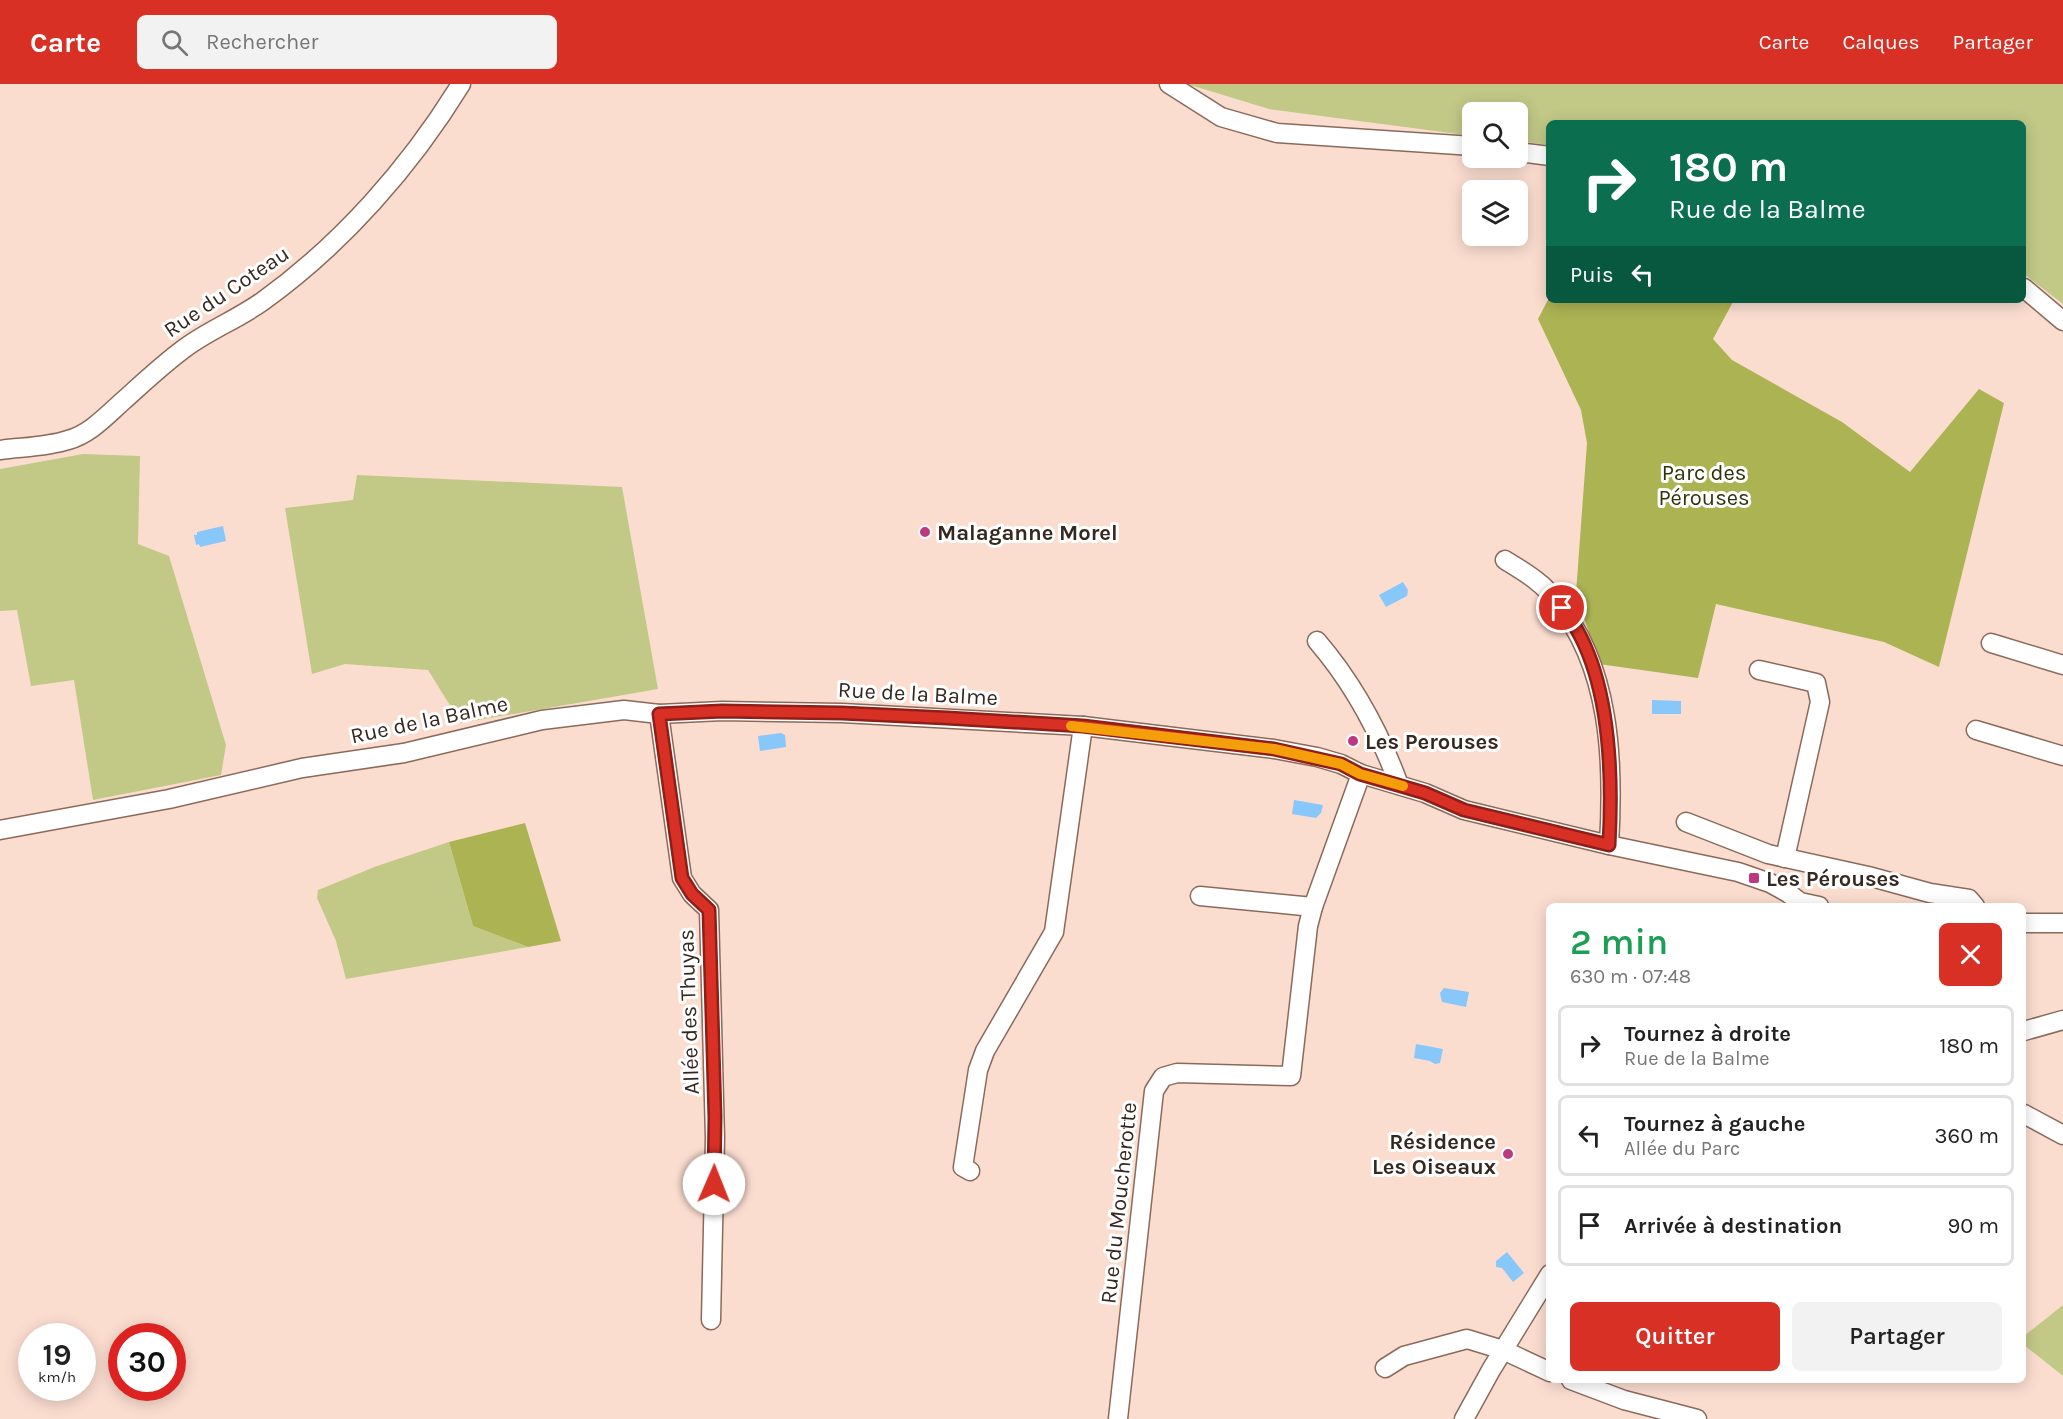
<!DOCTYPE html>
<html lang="fr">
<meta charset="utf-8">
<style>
:root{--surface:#fff;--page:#f2f2f2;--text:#222;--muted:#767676;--line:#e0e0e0;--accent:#d93025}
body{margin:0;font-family:Karla,sans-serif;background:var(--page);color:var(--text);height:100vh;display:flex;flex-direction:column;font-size:22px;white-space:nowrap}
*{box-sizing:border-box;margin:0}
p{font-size:20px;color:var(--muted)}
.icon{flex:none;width:33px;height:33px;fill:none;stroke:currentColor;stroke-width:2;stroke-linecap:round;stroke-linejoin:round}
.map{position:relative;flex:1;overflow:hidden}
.drawer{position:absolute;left:1546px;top:819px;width:480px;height:480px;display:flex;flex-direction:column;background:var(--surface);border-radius:9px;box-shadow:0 3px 15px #0003}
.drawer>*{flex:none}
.top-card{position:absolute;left:1546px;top:36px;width:480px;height:183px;border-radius:9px;box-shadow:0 3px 15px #0003;background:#0b6e4f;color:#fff;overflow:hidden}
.buttons{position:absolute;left:1462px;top:18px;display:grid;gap:12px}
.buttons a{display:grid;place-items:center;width:66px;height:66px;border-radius:9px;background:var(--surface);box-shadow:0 3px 15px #0003;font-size:30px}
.speed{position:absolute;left:18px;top:1239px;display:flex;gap:12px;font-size:30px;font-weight:700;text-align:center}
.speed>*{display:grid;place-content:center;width:78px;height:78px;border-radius:50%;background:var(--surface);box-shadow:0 3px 15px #0003;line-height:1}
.speed small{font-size:15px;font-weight:400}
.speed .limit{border:9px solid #d22;background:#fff;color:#111}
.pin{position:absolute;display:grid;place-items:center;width:51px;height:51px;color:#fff;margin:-26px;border:3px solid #fff;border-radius:50%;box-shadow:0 2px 6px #0007}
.me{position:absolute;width:66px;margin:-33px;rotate:1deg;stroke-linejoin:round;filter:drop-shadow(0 0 4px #0008)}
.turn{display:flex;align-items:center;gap:21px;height:126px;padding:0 24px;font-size:27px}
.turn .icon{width:78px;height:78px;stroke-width:2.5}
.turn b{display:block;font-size:42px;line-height:51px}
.then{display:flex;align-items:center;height:57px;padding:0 24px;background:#0003;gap:12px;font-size:22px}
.round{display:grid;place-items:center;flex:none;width:63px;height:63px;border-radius:9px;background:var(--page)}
.summary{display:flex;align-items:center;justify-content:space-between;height:102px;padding:0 24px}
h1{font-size:36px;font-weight:600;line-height:45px;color:#1e9e55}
.button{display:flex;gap:12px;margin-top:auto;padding:12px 24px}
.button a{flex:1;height:69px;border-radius:9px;background:var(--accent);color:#fff;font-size:24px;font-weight:600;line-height:69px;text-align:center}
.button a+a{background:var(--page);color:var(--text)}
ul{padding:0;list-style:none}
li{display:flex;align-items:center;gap:18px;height:81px;margin:0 12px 9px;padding:0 12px;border:3px solid var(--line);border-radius:9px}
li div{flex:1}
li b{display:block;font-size:22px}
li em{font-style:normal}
header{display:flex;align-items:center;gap:36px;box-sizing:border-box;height:84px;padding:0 30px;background:var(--accent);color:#fff}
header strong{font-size:28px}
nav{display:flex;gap:33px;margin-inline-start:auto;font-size:21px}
.search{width:420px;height:54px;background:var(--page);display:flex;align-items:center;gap:15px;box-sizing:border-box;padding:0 21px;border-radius:9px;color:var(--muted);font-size:22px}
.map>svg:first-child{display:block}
</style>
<header>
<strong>Carte</strong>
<div class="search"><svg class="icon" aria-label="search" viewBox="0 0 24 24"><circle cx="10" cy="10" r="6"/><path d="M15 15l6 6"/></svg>Rechercher</div>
<nav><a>Carte</a><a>Calques</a><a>Partager</a></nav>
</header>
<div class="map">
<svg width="2063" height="1335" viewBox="0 0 2063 1335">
<rect width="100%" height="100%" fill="#fbddd0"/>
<g fill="#c2c987">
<path d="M 1187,0 L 2063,0 L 2063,220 L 2024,190 L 2024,39 L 1550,39 L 1549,61 L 1518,57 L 1518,28 L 1473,28 L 1473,52 L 1269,25 Z"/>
<path d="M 83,370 L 140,372 L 138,460 L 169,472 L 226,661 L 221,691 L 93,716 L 74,596 L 31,602 L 17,526 L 0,527 L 0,385 Z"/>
<path d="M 357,391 L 622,403 L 658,605 L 461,639 L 428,586 L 345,580 L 312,590 L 285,424 L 353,416 Z"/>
<path d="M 449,758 L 473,842 L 528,863 L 346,895 L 336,857 L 317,814 L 318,806 L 377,782 Z"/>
<path d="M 2063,1221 L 2063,1292 L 2024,1261 L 2024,1252 Z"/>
</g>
<g fill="#acb353">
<path d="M 1549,214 L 1550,216 L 1734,216 L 1713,255 L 1732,276 L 1842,338 L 1910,388 L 1979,305 L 2004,319 L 1939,583 L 1884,558 L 1716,520 L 1698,594 L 1599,580 L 1576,509 L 1587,359 L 1581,326 L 1538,235 Z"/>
<path d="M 525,739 L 561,857 L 528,863 L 473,842 L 449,758 Z"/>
</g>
<g fill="#88c7fa">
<path d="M 223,442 L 226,457 L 200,463 L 199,460 L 196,461 L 194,451 L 197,451 L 197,448 Z"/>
<path d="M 1403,498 L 1408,506 L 1407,512 L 1386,523 L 1379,511 Z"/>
<path d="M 1652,616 L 1681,617 L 1681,630 L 1652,630 Z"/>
<path d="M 781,649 L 785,651 L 786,663 L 760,667 L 758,652 Z"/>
<path d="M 1294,716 L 1323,721 L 1321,729 L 1316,734 L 1292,730 Z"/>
<path d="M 1444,904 L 1469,908 L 1466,923 L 1442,918 L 1440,909 Z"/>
<path d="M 1416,960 L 1443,965 L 1440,979 L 1435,980 L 1430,977 L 1414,974 Z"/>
<path d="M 1507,1168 L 1524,1189 L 1513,1198 L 1502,1184 L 1496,1183 L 1496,1177 Z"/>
</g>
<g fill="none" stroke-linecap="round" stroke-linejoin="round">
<g stroke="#8a6a5b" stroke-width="21">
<g id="minor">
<path d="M 1169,0 L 1221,33 L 1277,49 L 1473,62"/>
<path d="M 1518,68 L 1550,72"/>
<path d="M 2024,204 L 2063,237"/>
<path d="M 0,366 C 22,363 47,363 68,356 C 90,350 106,332 123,317 C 143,299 163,280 185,264 C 209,246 238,235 263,217 C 342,160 410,83 461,0"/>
<path d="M 1505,476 C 1516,483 1529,490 1539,499 C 1545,503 1550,510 1555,516 C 1611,582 1614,678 1609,761"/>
<path d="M 1317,557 C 1353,599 1380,649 1399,701"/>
<path d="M 1991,559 L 2063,581"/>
<path d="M 1759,586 L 1816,599 L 1820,618 L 1785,774"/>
<path d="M 659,630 L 682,794 L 692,810 L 709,826 L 715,1054 L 711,1236"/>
<path d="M 1976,646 L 2063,672"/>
<path d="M 1686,738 L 1768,770 L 1868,792 L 1930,809 L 1969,815 L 1975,822"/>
<path d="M 0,746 L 169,715 L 302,684 L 404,669 L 542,636 L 624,626 L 659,630 L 722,627 L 842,629 L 1083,642 L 1274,665 L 1317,673 L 1341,680 L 1361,690 L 1425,709 L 1464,726 L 1609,761 L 1738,788 L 1770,799 L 1788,809 L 1800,818 L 1819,822"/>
<path d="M 1200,812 L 1313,823"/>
<path d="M 2024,839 L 2063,839"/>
<path d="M 2024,947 L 2063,936"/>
<path d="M 2024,1030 L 2063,1051"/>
<path d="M 970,1087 L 963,1083 L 978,986 L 985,967 L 1054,848 L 1083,642"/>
<path d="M 1385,1284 L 1404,1272 L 1467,1255 L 1503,1266 L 1550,1288"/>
<path d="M 1571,1296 L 1624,1316 L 1697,1335"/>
<path d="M 1118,1335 L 1154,1007 L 1163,993 L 1177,989 L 1291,992 L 1308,842 L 1313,823 L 1361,690"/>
<path d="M 1464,1335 L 1491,1286 L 1550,1190"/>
</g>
</g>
<use href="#minor" stroke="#fff" stroke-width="18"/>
</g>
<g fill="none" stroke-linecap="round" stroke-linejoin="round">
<g stroke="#8d1f18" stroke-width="15">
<path id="route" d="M 714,1100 L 715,1033 L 709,826 L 692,810 L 682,794 L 659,630 L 722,627 L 842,629 L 947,634 L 1083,642 L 1274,665 L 1341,680 L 1360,690 L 1425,709 L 1464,726 L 1609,761 C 1613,688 1611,583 1562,524"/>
</g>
<use href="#route" stroke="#d93025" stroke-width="10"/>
<path stroke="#f59e0b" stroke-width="10" d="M 1071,642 L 1274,665 L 1341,680 L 1360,690 L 1403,702"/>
</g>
<g fill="#bc3980" stroke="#fff" stroke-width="2">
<circle cx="925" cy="448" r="6"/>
<circle cx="1353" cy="657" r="6"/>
<rect x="1748" y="788" width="12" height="12" rx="3"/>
<circle cx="1508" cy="1070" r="6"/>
</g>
<g text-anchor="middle" stroke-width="6" stroke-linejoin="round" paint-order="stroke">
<g font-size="22" fill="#352821" stroke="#fff">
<text transform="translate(226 207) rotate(-34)" y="8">Rue du Coteau</text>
<text transform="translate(918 609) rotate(3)" y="8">Rue de la Balme</text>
<text transform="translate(429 635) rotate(-12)" y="8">Rue de la Balme</text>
<text transform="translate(688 928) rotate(-92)" y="8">Allée des Thuyas</text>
<text transform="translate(1118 1119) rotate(-84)" y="8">Rue du Moucherotte</text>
</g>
<g font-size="22" fill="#31340a" stroke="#fff">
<text x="1704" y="396">Parc des<tspan x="1704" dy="25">Pérouses</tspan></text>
</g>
<g font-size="22" font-weight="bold" fill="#352821" stroke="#fff" text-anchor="start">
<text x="937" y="456">Malaganne Morel</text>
<text x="1365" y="665">Les Perouses</text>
<text x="1766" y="802">Les Pérouses</text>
<text x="1496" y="1065" text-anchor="end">Résidence<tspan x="1496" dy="25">Les Oiseaux</tspan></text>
</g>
</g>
</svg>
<div class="buttons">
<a><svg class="icon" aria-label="search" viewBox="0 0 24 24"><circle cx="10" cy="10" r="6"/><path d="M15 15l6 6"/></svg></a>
<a><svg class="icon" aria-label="layers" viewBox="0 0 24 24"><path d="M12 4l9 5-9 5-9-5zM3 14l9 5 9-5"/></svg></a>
</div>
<div class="speed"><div>19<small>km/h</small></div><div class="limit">30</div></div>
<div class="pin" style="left:1562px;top:524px;background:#d93025"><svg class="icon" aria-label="arrive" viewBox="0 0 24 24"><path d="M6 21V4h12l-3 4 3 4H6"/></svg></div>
<svg class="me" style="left:714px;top:1100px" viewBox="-20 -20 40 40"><circle r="19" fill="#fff"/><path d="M0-13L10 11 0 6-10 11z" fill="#d93025"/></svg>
<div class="top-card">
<div class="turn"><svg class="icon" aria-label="right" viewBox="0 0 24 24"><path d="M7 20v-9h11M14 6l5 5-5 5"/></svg><div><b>180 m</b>Rue de la Balme</div></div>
<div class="then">Puis<svg class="icon" aria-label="left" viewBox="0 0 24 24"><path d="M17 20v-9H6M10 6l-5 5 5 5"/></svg></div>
</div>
<section class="drawer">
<div class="summary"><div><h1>2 min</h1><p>630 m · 07:48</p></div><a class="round" style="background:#d93025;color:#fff"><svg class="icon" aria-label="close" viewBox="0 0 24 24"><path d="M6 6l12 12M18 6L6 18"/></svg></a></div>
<ul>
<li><svg class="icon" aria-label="right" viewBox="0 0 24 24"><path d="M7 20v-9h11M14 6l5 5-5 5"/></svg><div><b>Tournez à droite</b><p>Rue de la Balme</p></div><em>180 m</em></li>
<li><svg class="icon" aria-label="left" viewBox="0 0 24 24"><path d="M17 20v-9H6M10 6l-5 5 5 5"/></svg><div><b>Tournez à gauche</b><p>Allée du Parc</p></div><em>360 m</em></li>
<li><svg class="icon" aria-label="arrive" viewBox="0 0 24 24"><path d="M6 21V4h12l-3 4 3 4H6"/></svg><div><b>Arrivée à destination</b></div><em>90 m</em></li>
</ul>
<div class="button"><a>Quitter</a><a>Partager</a></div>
</section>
</div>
